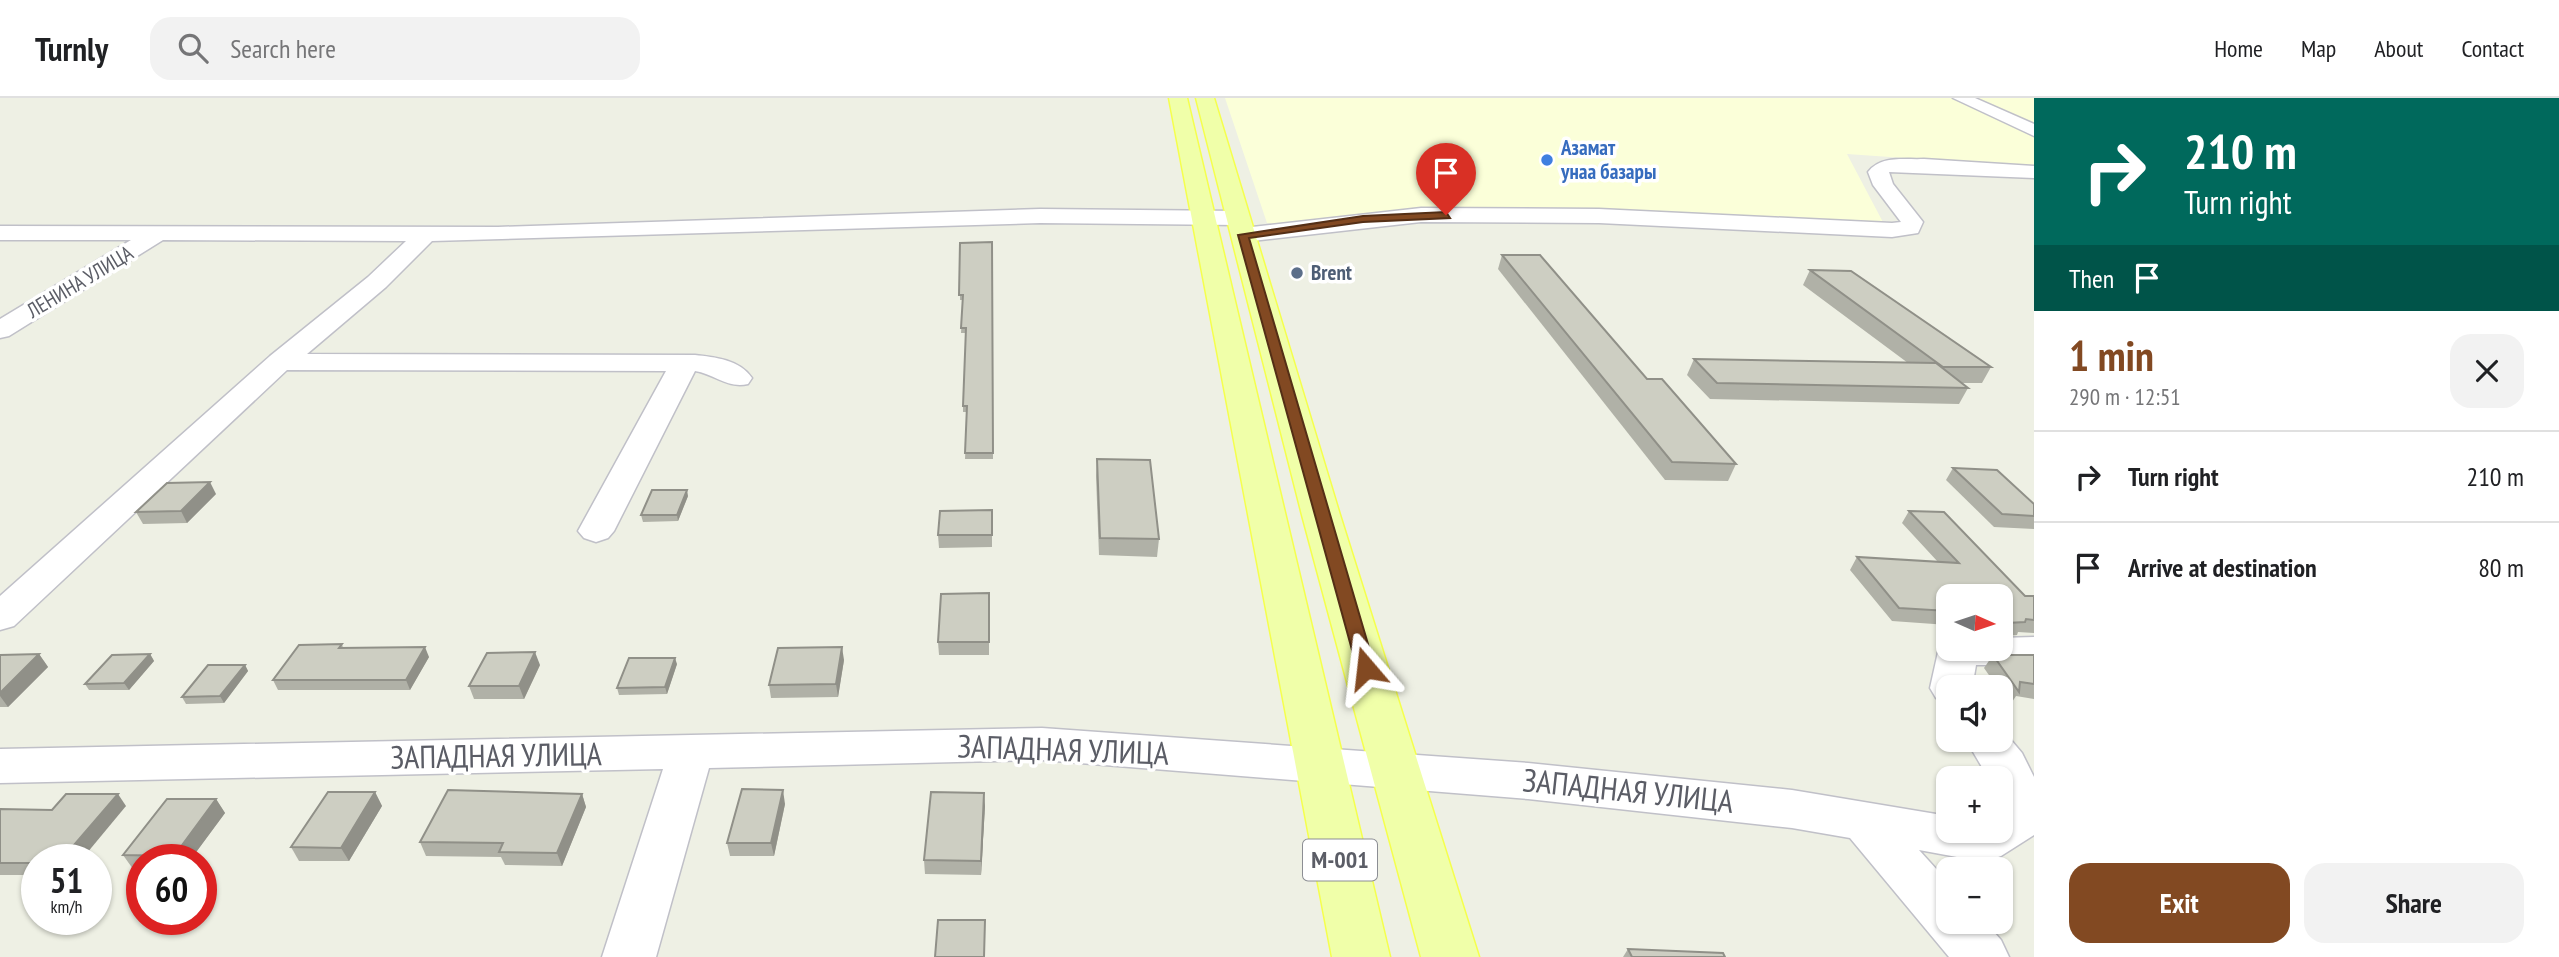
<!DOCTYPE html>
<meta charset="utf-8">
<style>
:root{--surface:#fff;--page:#f2f2f2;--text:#202124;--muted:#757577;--line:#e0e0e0;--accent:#824922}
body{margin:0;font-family:"PT Sans Narrow",sans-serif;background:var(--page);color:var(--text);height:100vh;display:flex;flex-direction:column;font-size:26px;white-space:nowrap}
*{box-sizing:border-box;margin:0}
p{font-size:23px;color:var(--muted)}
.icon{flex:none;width:38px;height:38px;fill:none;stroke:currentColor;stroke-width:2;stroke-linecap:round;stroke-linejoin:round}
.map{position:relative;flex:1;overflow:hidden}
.panel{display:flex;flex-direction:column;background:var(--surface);width:525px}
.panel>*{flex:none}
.banner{background:#00695c;color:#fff;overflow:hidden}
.needle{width:46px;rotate:93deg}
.buttons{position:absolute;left:1936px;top:486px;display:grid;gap:14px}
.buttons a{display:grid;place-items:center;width:77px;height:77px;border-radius:14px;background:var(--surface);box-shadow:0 2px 5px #0004;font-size:35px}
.speed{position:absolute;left:21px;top:746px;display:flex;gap:14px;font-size:35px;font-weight:700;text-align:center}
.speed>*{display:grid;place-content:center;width:91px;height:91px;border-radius:50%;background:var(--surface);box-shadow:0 2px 5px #0004;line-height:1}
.speed small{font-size:18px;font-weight:400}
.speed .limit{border:10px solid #d22;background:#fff;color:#111}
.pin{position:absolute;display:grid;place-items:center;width:60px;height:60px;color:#fff;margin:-72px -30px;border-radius:50% 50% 50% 0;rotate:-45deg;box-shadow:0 0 7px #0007}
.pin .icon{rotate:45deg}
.me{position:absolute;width:77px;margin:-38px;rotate:343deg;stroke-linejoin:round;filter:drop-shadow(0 0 5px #0008)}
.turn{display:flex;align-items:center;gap:24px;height:147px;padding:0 35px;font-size:32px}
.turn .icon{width:91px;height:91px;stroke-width:2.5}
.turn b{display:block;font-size:49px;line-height:60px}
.then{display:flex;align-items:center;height:66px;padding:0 35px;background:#0003;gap:14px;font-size:26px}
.round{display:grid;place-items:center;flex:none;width:74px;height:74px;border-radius:21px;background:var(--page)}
.headline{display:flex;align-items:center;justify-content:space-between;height:119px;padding:0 35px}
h1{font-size:42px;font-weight:600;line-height:52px;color:var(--accent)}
.primary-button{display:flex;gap:14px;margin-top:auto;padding:14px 35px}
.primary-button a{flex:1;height:80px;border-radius:21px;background:var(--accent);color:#fff;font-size:28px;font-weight:600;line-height:80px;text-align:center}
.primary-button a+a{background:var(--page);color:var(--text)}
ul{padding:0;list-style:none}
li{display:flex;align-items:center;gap:21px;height:91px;padding:0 35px;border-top:2px solid var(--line)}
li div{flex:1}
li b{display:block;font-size:26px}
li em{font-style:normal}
header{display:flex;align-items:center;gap:42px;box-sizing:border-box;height:98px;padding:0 35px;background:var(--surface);border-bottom:2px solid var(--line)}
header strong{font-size:33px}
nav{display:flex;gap:38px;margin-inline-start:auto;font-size:24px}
.search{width:490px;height:63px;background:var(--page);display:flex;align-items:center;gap:18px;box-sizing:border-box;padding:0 24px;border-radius:21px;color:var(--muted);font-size:26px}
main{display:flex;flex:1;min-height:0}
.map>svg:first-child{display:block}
</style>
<header>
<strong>Turnly</strong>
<div class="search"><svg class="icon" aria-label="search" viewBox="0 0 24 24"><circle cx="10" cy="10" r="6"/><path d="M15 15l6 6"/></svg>Search here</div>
<nav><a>Home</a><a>Map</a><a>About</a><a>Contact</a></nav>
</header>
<main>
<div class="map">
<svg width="2034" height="859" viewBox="0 0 2034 859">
<rect width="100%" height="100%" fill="#eef0e4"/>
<path fill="#fbffd9" d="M 1225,0 L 2034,0 L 2034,69 L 1847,56 L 1885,128 L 1435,112 L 1356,116 L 1290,129 L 1267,125 Z"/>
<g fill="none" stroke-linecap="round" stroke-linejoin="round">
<g stroke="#c0c0c8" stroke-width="3">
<g id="minor">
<path d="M 1953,0 L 1975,0 L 2034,26 L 2034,38 Z"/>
<path d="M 1924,61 L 2034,68 L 2034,80 L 1889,74 L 1893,86 L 1923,124 L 1918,135 L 1892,139 L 1599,125 L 1421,124 L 1243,144 L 1232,137 L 1243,130 L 1421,110 L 1599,111 L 1892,125 L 1901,124 L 1873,87 L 1868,74 C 1881,57 1904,62 1924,61 Z"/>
<path d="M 1040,111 L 1238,113 L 1249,120 L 1238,127 L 1040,125 L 432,143 L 386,189 L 307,256 L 695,257 C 715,259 740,262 752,280 L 748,286 C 728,291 714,276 695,273 L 614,433 L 608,440 L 596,444 L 584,440 L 578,433 L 666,273 L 287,272 L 14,528 L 0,532 L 0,498 L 270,258 L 368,179 L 406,143 L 163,142 L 9,238 L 0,240 L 0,221 L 131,142 L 0,142 L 0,128 L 498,129 Z"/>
<path d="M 2034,539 L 2034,567 L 1976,567 L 1972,590 L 1948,590 L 1948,604 L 1936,600 L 1930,590 L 1938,554 L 1944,544 L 1948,543 L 1948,551 L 2000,551 L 2000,540 Z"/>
<path d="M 2000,629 L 2022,655 L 2034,679 L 2034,737 L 2001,758 L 1984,764 L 1919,752 L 1948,784 L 1948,824 L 1985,824 L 2001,842 L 2009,859 L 1949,859 L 1850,740 L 1792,730 L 1528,701 L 1042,662 L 709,670 L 656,859 L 602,859 L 663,671 L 0,685 L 0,651 L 1042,630 L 1528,665 L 1792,692 L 1948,718 L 1948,733 L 2000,733 L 2000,681 L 1989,681 L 1966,642 L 2000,642 Z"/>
</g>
</g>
<g stroke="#f5ff4d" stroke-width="3">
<g id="primary">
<path d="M 1169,0 L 1187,0 L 1390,859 L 1332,859 Z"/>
<path d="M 1196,0 L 1214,0 L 1340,417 L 1479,859 L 1421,859 L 1302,417 Z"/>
</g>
</g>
<use href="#minor" fill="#fff" fill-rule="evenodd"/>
<use href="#primary" fill="#f0ffa9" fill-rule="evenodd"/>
</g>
<g fill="#b0b1a7">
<path d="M 992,144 L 993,361 L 965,361 L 967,314 L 963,314 L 963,308 L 966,235 L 961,235 L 963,202 L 960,202 L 960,145 Z"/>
<path d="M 1502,157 L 1647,281 L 1736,366 L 1728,383 L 1665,382 L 1498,171 Z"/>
<path d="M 1810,172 L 1991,269 L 1982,285 L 1962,285 L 1968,290 L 1959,306 L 1710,301 L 1687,277 L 1694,261 L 1908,265 L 1803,187 Z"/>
<path d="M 1097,361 L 1159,441 L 1157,459 L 1099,457 L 1096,378 Z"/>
<path d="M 1953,370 L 2034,406 L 2034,431 L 1994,429 L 1946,382 Z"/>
<path d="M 216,396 L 187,425 L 143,426 L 136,414 Z"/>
<path d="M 688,398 L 678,423 L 643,424 L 641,417 Z"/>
<path d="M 992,412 L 992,449 L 939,450 L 938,437 Z"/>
<path d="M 1909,413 L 2025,498 L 2034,498 L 2034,535 L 2018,534 L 2017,537 L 2005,538 L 2000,544 L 2000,499 L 1948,499 L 1948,527 L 1892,523 L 1850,472 L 1857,459 L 1938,464 L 1902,425 Z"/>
<path d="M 989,495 L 989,557 L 939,557 L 938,544 Z"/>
<path d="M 342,546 L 343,550 L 429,559 L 410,592 L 278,592 L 273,582 Z"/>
<path d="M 39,556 L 48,569 L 8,609 L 0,609 L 0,557 Z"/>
<path d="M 150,556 L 154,563 L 129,592 L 89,592 L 85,586 Z"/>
<path d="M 1993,557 L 2034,557 L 2034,601 L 2016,598 L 2010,607 L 2000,593 L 2000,590 L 1998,590 L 1984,570 Z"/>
<path d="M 844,562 L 838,599 L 771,600 L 769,587 Z"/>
<path d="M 677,566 L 667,596 L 619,597 L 617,590 Z"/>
<path d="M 245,567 L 248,573 L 224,605 L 186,606 L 182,599 Z"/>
<path d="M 540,567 L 524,601 L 474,601 L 469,588 Z"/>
<path d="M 375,694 L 382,708 L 349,763 L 299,763 L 291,749 Z"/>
<path d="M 582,696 L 586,709 L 562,768 L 505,767 L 501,759 L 426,758 L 420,744 Z"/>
<path d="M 216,701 L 225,715 L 191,761 L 142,761 L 142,771 L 133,771 L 123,757 Z"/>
<path d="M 785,706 L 774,758 L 730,758 L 727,745 Z"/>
<path d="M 126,708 L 37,761 L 37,777 L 0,777 L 0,711 L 52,712 Z"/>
<path d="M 985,708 L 981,777 L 925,776 L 924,762 Z"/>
<path d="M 1628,851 L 1725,859 L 1623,859 Z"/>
</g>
<g fill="#909088">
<path d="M 210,384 L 216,396 L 187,425 L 181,413 Z"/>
<path d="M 687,392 L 688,398 L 678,423 L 677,417 Z"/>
<path d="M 425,549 L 429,559 L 410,592 L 406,582 Z"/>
<path d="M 842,549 L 844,562 L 838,599 L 836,586 Z"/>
<path d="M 535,554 L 540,567 L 524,601 L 519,588 Z"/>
<path d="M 39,556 L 48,569 L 8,609 L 0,598 L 0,595 Z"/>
<path d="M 150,556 L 154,563 L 129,592 L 124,585 Z"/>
<path d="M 675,560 L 677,566 L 667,596 L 665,589 Z"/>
<path d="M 245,567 L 248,573 L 224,605 L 220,598 Z"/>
<path d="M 783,692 L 785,706 L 774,758 L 771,745 Z"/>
<path d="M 375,694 L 382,708 L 349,763 L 341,750 Z"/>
<path d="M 984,695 L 985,708 L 981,777 L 981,763 Z"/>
<path d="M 118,696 L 126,708 L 82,761 L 62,761 Z"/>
<path d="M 582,696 L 586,709 L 562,768 L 557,755 Z"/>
<path d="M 216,701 L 225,715 L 191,761 L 176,761 L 174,758 Z"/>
</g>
<g fill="#cdcec2" stroke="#909088" stroke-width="2">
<path d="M 992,144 L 993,355 L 965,355 L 967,308 L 963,308 L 966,230 L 961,230 L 963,197 L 959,197 L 960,145 Z"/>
<path d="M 1502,157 L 1540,157 L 1647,281 L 1662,281 L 1736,366 L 1672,364 Z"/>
<path d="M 1810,172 L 1851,173 L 1991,269 L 1943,269 Z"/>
<path d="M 1694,261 L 1936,265 L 1968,290 L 1717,285 Z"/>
<path d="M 1097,361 L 1150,362 L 1159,441 L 1100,440 Z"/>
<path d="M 1953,370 L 1997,372 L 2034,406 L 2034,418 L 2002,416 Z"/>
<path d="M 210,384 L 181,413 L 136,414 L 167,385 Z"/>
<path d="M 652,392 L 687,392 L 677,417 L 641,417 Z"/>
<path d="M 992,412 L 992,437 L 938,437 L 940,413 Z"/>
<path d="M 1909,413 L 1944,414 L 2025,498 L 2034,498 L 2034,522 L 2026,521 L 2025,524 L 2007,525 L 2006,535 L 2000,535 L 2000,499 L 1948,499 L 1948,513 L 1899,510 L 1857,459 L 1959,465 Z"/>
<path d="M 989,495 L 989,544 L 938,544 L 941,496 Z"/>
<path d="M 342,546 L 339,550 L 425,549 L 406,582 L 273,582 L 299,547 Z"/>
<path d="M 842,549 L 836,586 L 769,587 L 778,550 Z"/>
<path d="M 535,554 L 519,588 L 469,588 L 487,555 Z"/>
<path d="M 39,556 L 0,595 L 0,557 Z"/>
<path d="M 150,556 L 124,585 L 85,586 L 112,557 Z"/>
<path d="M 1993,557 L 2034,557 L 2034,586 L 2020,584 L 2019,594 Z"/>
<path d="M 629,560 L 675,560 L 665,589 L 617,590 Z"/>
<path d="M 208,567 L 245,567 L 220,598 L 182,599 Z"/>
<path d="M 742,691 L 783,692 L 771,745 L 727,745 Z"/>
<path d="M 448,692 L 582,696 L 557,755 L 499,754 L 503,745 L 420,744 Z"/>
<path d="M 328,694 L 375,694 L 341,750 L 291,749 Z"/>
<path d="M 931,694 L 984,695 L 981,763 L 924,762 Z"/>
<path d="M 66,696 L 118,696 L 62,761 L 37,761 L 37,765 L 0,765 L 0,711 L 52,712 Z"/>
<path d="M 167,701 L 216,701 L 174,758 L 123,757 Z"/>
<path d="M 938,822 L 985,822 L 984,859 L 935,859 Z"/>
<path d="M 1628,851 L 1723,855 L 1725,859 L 1632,859 Z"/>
</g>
<path fill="#824922" stroke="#542f16" stroke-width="2" d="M 1446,114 L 1450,120 L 1363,124 L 1249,140 L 1375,570 L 1366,576 L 1357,570 L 1238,137 L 1363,118 Z"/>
<circle fill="#3f7fe0" stroke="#fff" stroke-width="2.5" cx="1547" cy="62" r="7"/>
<circle fill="#5c6f8a" stroke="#fff" stroke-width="2.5" cx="1297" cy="175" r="7"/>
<g text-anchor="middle" stroke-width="7" stroke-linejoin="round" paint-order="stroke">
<g font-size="21" font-weight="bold" fill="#366cbe" stroke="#fff" text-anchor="start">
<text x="1561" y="57">Азамат<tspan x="1561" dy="24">унаа базары</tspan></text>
</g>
<g font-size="21" font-weight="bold" fill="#4e5e75" stroke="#fff" text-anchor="start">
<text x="1311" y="182">Brent</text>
</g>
<g font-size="21" fill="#5b5d66" stroke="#fff">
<text transform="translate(80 184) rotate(-31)" y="7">ЛЕНИНА УЛИЦА</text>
</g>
<rect fill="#fff" stroke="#8c8e94" stroke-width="2" x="1303" y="741.5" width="74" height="41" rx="5"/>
<g font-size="24" font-weight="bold" fill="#5b5d66">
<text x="1340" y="770">M-001</text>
</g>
<g font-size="32" fill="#5b5d66" stroke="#fff">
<text transform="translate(1063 652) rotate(2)" y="11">ЗАПАДНАЯ УЛИЦА</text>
<text transform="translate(496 658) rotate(-1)" y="11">ЗАПАДНАЯ УЛИЦА</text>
<text transform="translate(1628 693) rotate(6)" y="11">ЗАПАДНАЯ УЛИЦА</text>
</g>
</g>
</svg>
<div class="buttons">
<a><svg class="needle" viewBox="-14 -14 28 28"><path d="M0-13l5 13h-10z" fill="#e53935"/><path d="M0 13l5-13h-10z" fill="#757577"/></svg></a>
<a><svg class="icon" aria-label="sound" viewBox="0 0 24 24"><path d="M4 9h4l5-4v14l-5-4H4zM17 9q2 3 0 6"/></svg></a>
<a>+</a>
<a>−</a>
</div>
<div class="speed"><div>51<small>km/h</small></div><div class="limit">60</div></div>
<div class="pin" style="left:1446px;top:117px;background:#d93025"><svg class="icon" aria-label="arrive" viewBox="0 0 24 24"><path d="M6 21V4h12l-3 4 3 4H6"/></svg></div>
<svg class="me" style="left:1366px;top:570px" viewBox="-20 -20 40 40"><path d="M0-17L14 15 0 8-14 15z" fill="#824922" stroke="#fff" stroke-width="4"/></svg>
</div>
<section class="panel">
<div class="banner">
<div class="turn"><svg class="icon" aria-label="right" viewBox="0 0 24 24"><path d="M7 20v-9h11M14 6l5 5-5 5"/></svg><div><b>210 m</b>Turn right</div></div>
<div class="then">Then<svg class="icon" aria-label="arrive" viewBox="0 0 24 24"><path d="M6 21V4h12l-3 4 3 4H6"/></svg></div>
</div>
<div class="headline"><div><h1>1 min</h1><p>290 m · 12:51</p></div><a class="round"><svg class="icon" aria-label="close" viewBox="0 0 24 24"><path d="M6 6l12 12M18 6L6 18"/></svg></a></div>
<ul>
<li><svg class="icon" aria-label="right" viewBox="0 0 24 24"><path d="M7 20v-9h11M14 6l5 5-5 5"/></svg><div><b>Turn right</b></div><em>210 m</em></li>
<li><svg class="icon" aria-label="arrive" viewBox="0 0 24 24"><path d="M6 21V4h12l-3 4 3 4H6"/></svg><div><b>Arrive at destination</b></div><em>80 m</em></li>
</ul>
<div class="primary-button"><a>Exit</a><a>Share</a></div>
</section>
</main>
